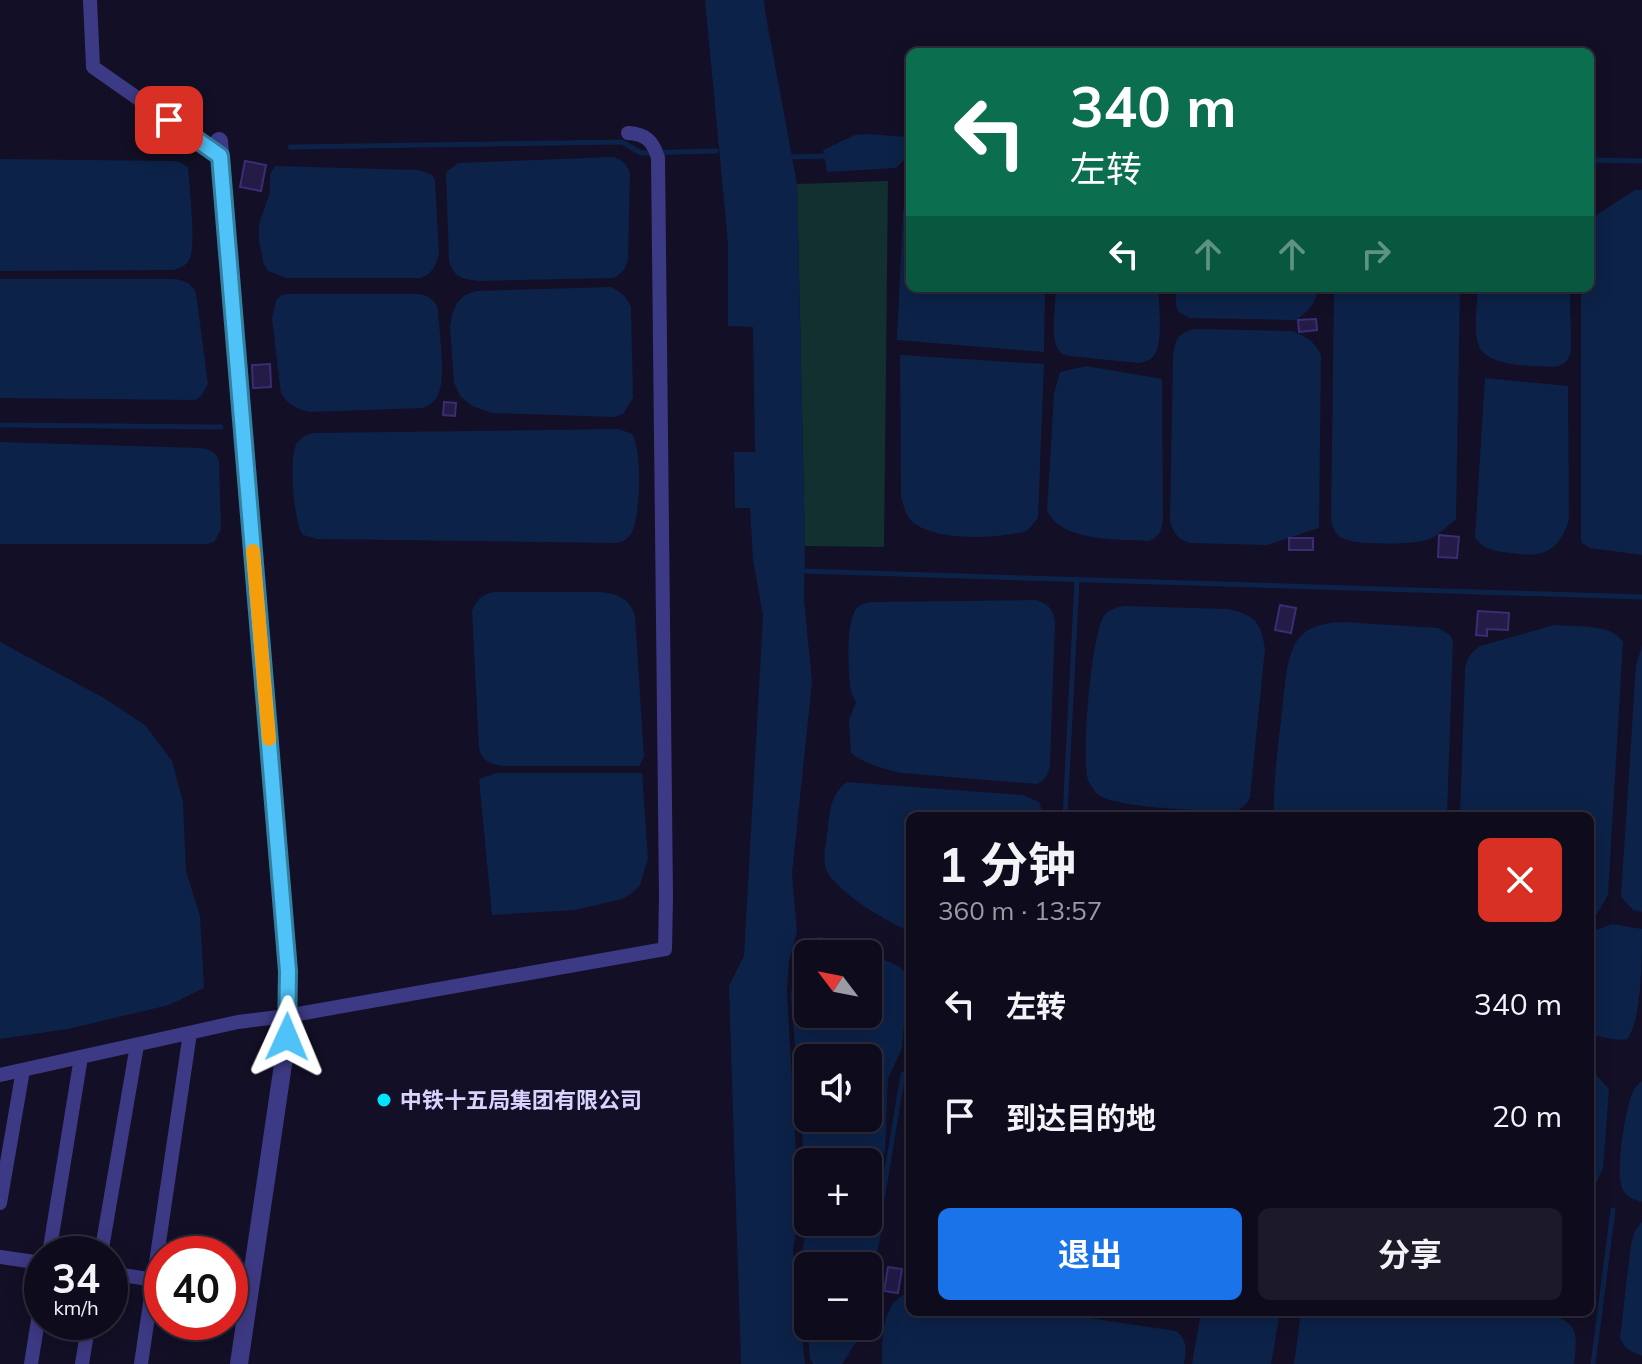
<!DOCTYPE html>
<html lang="zh">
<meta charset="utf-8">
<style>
:root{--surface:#0e0b1c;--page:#1c1929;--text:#f1f3f6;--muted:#9b9ba3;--line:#2e2b3b;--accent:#1a73e8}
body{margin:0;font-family:Mulish,"Noto Sans SC",sans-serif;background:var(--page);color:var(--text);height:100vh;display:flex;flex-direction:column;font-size:30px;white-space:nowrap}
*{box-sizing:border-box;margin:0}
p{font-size:26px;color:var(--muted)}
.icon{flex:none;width:44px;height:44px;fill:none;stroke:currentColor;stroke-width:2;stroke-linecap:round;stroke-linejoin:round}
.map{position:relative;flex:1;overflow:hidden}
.side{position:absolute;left:906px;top:812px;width:688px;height:504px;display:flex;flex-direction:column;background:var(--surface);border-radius:12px;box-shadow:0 4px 20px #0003,0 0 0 2px var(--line)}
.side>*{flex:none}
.banner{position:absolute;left:906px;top:48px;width:688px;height:244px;border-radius:12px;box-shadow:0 4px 20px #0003,0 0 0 2px var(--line);background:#0b6e4f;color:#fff;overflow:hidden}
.needle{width:52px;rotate:302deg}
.controls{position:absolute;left:794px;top:940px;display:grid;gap:16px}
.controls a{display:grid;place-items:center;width:88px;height:88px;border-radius:12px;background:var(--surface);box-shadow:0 4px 20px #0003,0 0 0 2px var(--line);font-size:40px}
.speed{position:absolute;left:24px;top:1236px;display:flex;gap:16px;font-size:40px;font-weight:700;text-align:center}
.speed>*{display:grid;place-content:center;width:104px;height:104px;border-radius:50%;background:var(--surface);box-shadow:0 4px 20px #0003,0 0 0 2px var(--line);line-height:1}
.speed small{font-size:20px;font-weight:400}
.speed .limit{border:12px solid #d22;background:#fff;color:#111}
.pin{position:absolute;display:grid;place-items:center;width:68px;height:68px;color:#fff;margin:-34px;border-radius:16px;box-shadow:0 4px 12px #0006}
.me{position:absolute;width:88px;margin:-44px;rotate:1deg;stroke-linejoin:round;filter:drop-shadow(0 0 6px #0008)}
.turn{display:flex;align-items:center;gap:28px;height:168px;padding:0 32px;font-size:36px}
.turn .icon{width:104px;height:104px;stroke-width:2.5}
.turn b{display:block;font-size:56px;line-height:68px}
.lanes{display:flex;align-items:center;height:76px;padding:0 32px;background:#0003;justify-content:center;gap:40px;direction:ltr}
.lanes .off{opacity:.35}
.round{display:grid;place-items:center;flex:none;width:84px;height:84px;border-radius:12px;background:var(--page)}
.summary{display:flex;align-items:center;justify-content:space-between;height:136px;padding:0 32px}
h1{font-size:48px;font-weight:700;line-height:60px}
.cta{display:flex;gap:16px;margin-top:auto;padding:16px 32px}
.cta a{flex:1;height:92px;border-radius:12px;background:var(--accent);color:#fff;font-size:32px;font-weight:700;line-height:92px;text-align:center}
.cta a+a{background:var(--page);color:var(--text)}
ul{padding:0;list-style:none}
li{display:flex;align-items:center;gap:24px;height:112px;padding:0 32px}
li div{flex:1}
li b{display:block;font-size:30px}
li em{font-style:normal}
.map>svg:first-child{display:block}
</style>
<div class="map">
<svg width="1642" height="1364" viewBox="0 0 1642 1364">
<rect width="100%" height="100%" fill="#130f26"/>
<path fill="#12302f" d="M 888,181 L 884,547 L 805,546 L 797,184 Z"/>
<g fill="#0c2248" fill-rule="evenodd">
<path d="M 705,0 L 764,0 L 765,11 L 797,184 L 805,546 L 804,599 L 812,682 L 792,874 L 797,932 L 789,961 L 787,990 L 796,1152 L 802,1167 L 808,1172 L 808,1206 L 797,1225 L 793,1251 L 805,1364 L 741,1364 L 729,986 L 744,956 L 763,616 L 753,559 L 750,508 L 735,508 L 734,452 L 755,452 L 753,327 L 728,326 L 728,243 Z"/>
<path d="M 866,134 L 910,137 L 910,154 L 896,168 L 827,172 L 823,150 L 855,135 Z"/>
<path d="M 613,157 C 623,160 627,164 630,173 L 628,260 C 625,269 622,274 613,278 L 480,281 C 463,279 455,279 449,261 L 446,172 L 458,163 Z"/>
<path d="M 0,159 L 178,161 L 188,167 C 189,185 197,247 189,260 C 186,266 180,268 173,270 L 0,271 Z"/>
<path d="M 275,166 L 419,170 L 432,175 L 435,180 L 439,253 C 436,266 433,273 421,278 L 286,278 L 268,271 L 264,265 L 259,241 L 259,224 L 270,192 L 270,174 Z"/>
<path d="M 910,189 L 910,288 L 1045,288 L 1044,352 L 897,340 L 903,211 Z"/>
<path d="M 1635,190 L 1642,190 L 1642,555 L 1590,548 L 1582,543 L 1581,539 L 1581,288 L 1590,288 L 1590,219 Z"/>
<path d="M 0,279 L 174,279 C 185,280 191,283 196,293 L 208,384 L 201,396 L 195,400 L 0,398 Z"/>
<path d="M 610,287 C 622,292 626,296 631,307 L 633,398 L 623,414 L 614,417 L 492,413 L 472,406 L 460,396 L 454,383 L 450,327 L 452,314 L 457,303 L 465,295 L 476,291 Z"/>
<path d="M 1056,288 L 1158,288 C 1159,304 1163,342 1155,354 C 1150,361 1145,362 1138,363 L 1069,356 C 1063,354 1061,354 1058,349 C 1050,337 1056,303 1056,288 Z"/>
<path d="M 1176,288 L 1318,288 C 1316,303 1308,312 1296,320 L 1190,318 L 1178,312 L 1176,305 Z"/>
<path d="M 1334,288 L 1460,288 L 1456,519 C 1448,525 1439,535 1430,539 C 1415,545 1353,546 1340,537 C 1334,532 1333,527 1331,520 Z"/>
<path d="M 1478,288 L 1570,288 L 1571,351 C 1568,361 1565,365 1554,367 C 1532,365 1480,369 1477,339 C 1474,323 1477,304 1478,288 Z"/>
<path d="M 290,294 L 419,294 C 429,296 434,299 438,309 C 439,328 445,372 440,389 C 438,399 431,405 423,408 L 310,412 C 297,409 289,405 281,394 L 272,319 L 276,300 L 282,295 Z"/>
<path d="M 1195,329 L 1292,331 C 1307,337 1314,341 1321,355 L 1319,528 L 1268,545 L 1189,543 C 1177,538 1174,534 1170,521 L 1173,356 C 1175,340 1177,333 1195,329 Z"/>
<path d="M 900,355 L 1044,364 L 1038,518 L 1027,531 C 998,538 941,542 915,524 C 906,518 904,507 901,497 Z"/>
<path d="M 1086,366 L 1162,379 L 1163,520 C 1162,530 1159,538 1148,541 C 1118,539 1062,542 1047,511 L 1054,394 L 1060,372 Z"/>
<path d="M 1485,378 L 1568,386 L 1569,520 C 1557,553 1544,558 1510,553 C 1495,551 1485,550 1475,538 Z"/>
<path d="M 619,429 L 632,434 C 642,448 641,518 631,534 C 627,540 622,542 615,543 L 317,539 L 303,535 L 300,530 C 294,513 288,457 297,443 C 301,437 306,435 313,433 Z"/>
<path d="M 0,442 L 201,448 C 210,450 216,452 219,461 L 221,530 L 214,542 L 206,544 L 0,544 Z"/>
<path d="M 494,592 L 600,592 C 618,594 629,598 635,616 L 644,757 L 639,766 L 503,766 C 490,764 483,762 479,749 L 472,611 C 477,599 482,594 494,592 Z"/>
<path d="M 1036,600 C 1049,604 1054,610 1055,623 L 1050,764 C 1049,773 1046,780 1037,784 L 901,773 C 885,769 864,764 851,753 L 849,720 L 856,702 C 853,696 850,691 850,684 C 848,667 846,620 857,608 C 862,603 868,602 875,602 Z"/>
<path d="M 1125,606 L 1228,609 C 1255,615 1261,622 1265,649 L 1250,797 C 1245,809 1239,811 1226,812 C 1201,810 1115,808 1099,795 C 1095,793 1090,784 1088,780 C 1081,759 1091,635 1104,616 C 1109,609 1116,607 1125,606 Z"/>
<path d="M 1344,622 L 1438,628 L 1449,634 L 1453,640 L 1447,816 L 1274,816 C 1273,781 1278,746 1282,711 C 1285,689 1285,663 1295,644 C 1306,625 1324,623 1344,622 Z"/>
<path d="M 1554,625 C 1574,627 1612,623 1623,642 L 1608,895 L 1597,914 L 1590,912 L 1590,816 L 1460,816 L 1465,670 C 1467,658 1470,653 1480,646 Z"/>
<path d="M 0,642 L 104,698 L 145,725 L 172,761 L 183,802 L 186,871 L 200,916 L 204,988 L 169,1005 L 68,1029 L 0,1039 Z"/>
<path d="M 1642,646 L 1642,912 L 1633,910 L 1621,897 L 1636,665 Z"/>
<path d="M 496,773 L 642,773 L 648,858 L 640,885 L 632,893 L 622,899 L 575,910 L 492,915 L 479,779 Z"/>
<path d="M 847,782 L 1023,795 L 1039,802 L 1044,816 L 910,816 L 910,931 C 889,924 834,890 826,869 C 822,856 827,839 828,826 C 830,809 832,793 847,782 Z"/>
<path d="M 1612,924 L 1642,929 C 1642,955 1642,1021 1627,1039 L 1619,1040 L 1590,1035 L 1590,930 L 1596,930 Z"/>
<path d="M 819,937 L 841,939 L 900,967 L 908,976 L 902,1049 L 888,1078 L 885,1151 L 877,1167 L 868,1174 L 868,1162 L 809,1162 L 803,1147 L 791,997 L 793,969 L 802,950 ZM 808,954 L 868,954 L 868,1014 L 808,1014 ZM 808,1058 L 868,1058 L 868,1118 L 808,1118 Z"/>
<path d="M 1590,1068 L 1609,1089 L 1603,1168 L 1597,1182 L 1590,1186 Z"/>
<path d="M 1642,1081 L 1642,1202 C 1636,1200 1629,1198 1625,1193 C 1613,1179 1625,1114 1631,1097 C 1633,1090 1636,1086 1642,1081 Z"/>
<path d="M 868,1216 L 878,1225 L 881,1234 L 868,1292 L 868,1266 L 808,1266 L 808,1326 L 860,1326 L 858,1339 L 842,1364 L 813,1364 L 810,1358 L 802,1257 L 805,1233 L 812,1222 L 868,1222 Z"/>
<path d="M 1642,1222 L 1642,1356 C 1631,1352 1625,1349 1620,1338 L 1631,1244 L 1635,1231 Z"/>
<path d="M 910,1292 L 910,1312 L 1050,1312 L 1176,1331 C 1188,1340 1186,1350 1184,1364 L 882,1364 C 882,1340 881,1300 910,1292 Z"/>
<path d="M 1201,1312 L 1280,1312 L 1271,1364 L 1192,1364 Z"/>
<path d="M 1301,1312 L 1543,1313 C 1578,1321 1578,1331 1574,1364 L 1294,1364 Z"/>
</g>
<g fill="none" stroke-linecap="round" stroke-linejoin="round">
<g stroke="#0c2248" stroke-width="5">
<path d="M 290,147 L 622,142 L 641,153 L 716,151"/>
<path d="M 786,157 L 828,156"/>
<path d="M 1590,160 L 1642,161"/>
<path d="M 0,425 L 221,427"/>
<path d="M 801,571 L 1642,597"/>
<path d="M 1065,816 L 1077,580"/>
<path d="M 868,1198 L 882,1200 L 903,1074"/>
<path d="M 1593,1364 L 1613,1210"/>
</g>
</g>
<g fill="#241b47" stroke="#3b2d73" stroke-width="2">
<path d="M 245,161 L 266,165 L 261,191 L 240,187 Z"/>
<path d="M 1316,319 L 1317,330 L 1299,332 L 1298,320 Z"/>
<path d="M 270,364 L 271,387 L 253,388 L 252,365 Z"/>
<path d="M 444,402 L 456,403 L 455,416 L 443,415 Z"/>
<path d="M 1439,535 L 1459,537 L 1457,558 L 1438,557 Z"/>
<rect x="1289" y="538" width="24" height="12"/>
<path d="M 1280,605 L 1296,608 L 1291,633 L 1275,630 Z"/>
<path d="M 1478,611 L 1509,613 L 1508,630 L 1487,629 L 1487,636 L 1476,635 Z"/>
<path d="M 888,1267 L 902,1269 L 898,1293 L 884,1291 Z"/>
</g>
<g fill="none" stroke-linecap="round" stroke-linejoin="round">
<g stroke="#3d3a85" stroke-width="14">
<path d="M 90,0 L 93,67 L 220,156"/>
<path d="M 0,1075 L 238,1022 L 287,1016 L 665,949 L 666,897 L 658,158 C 653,141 646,134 628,133"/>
<path d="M 0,1203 L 23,1070"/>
<path d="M 49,1254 L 81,1057"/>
<path d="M 101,1254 L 137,1045"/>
<path d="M 0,1257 L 42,1263"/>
<path d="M 110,1273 L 161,1281"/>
<path d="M 230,1290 L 250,1293"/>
<path d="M 31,1364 L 42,1295"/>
<path d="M 82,1364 L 89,1322"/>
<path d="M 141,1364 L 190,1033"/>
</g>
<path stroke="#3d3a85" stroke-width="18" d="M 219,141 L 288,971 L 287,1037 L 239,1364"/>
</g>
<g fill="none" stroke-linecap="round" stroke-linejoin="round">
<g stroke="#337fa1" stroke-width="20">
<path id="route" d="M 169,120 L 220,156 L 288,971 L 287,1037"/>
</g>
<use href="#route" stroke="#4fc3f7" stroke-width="14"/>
<path stroke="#f59e0b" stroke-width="14" d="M 253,551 L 269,739"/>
</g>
<circle fill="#00e5ff" stroke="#130f26" stroke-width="3" cx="384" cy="1100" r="8"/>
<g text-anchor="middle" stroke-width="6" stroke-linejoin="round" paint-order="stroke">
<g font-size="22" font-weight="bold" fill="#d9d4ff" stroke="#130f26" text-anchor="start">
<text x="400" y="1108">中铁十五局集团有限公司</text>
</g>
</g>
</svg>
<div class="controls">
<a><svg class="needle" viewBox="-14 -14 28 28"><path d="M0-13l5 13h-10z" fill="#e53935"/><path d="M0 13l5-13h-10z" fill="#9b9ba3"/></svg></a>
<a><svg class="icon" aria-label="sound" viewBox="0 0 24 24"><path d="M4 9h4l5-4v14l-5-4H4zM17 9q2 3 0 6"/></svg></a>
<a>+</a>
<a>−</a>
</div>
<div class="speed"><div>34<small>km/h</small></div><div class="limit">40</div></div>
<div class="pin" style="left:169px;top:120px;background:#d93025"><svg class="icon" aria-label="arrive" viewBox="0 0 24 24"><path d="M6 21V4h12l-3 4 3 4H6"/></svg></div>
<svg class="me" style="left:287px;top:1037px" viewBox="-20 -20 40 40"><path d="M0-17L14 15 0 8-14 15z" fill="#4fc3f7" stroke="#fff" stroke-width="4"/></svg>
<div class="banner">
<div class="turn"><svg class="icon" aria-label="left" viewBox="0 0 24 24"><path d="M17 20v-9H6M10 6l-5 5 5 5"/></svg><div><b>340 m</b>左转</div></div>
<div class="lanes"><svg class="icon" aria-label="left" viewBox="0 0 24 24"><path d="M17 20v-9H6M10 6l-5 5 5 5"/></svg><svg class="icon off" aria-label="ahead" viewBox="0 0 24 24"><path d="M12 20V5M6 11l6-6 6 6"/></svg><svg class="icon off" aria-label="ahead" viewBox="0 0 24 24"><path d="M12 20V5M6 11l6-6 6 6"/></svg><svg class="icon off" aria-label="right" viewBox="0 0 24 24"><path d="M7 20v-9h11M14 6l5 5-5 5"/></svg></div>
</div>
<section class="side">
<div class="summary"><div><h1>1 分钟</h1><p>360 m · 13:57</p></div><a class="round" style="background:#d93025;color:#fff"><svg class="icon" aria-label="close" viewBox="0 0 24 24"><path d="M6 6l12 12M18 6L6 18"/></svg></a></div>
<ul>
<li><svg class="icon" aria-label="left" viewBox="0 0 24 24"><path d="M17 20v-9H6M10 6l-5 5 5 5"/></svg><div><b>左转</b></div><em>340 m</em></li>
<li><svg class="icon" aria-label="arrive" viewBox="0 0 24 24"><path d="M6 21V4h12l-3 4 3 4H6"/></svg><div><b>到达目的地</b></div><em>20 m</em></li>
</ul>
<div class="cta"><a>退出</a><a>分享</a></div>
</section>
</div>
